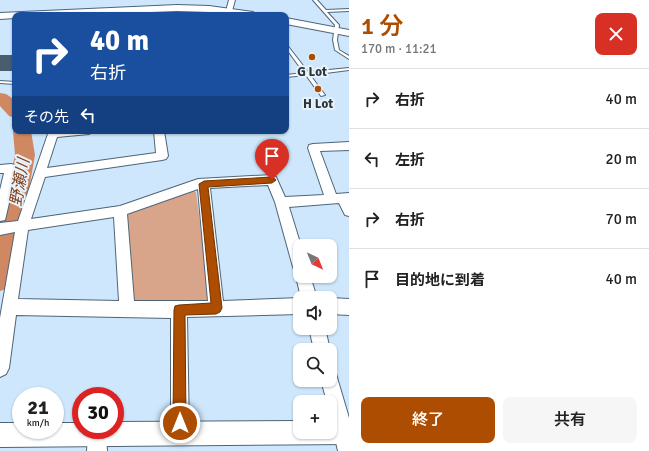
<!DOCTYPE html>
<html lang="ja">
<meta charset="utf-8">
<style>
:root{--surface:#fff;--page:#f6f6f6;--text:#222;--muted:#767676;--line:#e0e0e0;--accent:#ad4d01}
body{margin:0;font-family:Signika,"Noto Sans JP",sans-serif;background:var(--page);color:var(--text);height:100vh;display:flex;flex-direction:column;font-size:15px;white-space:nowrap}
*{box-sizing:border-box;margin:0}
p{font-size:13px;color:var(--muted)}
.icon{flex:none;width:22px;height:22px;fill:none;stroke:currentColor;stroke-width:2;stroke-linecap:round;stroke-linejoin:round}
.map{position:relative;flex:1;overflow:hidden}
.sheet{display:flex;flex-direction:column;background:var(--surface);width:300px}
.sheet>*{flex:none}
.guide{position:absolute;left:12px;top:12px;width:277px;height:122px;border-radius:8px;box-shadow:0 1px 3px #0004;background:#1a4fa0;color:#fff;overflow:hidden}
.needle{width:26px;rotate:137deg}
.controls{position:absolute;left:293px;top:239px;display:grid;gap:8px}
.controls a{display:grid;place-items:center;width:44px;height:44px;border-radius:8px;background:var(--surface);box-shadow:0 1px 3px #0004;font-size:20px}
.speed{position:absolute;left:12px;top:387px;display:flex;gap:8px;font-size:20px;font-weight:700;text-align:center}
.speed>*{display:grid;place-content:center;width:52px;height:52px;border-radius:50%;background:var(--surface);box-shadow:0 1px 3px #0004;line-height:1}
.speed small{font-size:10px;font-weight:400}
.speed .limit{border:6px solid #d22;background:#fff;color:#111}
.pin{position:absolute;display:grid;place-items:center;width:34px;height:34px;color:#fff;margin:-41px -17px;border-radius:50% 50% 50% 0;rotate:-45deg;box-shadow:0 0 4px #0007}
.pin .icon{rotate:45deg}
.me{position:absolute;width:44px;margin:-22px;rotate:0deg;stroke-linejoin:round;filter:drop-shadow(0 0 3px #0008)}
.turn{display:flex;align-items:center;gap:14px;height:84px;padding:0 12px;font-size:18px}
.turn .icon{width:52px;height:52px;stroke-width:2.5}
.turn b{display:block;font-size:28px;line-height:34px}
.then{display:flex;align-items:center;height:38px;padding:0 12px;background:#0003;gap:8px;font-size:15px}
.round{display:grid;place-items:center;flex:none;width:42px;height:42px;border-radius:8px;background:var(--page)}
.headline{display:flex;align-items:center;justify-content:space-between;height:68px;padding:0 12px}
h1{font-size:24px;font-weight:600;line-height:30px;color:var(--accent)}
.cta{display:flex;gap:8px;margin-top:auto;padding:8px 12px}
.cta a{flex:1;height:46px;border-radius:8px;background:var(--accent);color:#fff;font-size:16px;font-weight:600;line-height:46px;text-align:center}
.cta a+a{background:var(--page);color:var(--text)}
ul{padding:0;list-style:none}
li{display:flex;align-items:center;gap:12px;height:60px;padding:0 12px;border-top:1px solid var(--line)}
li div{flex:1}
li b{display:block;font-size:15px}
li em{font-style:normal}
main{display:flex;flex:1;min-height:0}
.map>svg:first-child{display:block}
</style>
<main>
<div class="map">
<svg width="349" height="451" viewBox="0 0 349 451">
<rect width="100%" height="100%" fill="#cee7fc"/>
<path fill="#d9a58a" d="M 192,190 L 196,192 L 210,298 L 205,303 L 139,303 L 132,298 L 126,218 L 130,211 Z"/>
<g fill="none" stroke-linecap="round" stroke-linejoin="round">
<g fill="#d08862" fill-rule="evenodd">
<path d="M 0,93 L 6,94 L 15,100 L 15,118 L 9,116 L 0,106 Z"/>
<path d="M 15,128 L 15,131 L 31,131 L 35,155 L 13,279 L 9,288 L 0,291 L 0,222 L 15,155 L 13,131 Z"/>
</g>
</g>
<rect fill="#485e6f" x="0" y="55" width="15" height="16"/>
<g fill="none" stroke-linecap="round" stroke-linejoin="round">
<g stroke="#4f6577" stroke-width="2">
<g id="service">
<path d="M 313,0 L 317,0 L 326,10 L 349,9 L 349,11 L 327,12 L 339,25 L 337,40 L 339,50 L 349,56 L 349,59 L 335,50 L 333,40 L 335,25 Z"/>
<path d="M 191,14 L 199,14 L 201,15 L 189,15 Z"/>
<path d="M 286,45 L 287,45 L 308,72 L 349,68 L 349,70 L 310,75 L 325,95 L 321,96 L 306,75 L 286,77 L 286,75 L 304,73 L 286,48 Z"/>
<path d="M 0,81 L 15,82 L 15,84 L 0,83 Z"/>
</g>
</g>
<g stroke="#4f6577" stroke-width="2">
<g id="minor">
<path d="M 229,0 L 235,0 L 232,11 L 229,13 L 226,11 Z"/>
<path d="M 49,131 L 94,131 L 89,134 L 57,137 L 47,168 L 156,153 L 154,131 L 164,131 L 168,156 L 166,159 L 162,160 L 45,177 L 31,219 L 120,206 L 198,179 L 272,175 L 276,177 L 285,197 L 324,195 L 308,148 L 309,145 L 313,144 L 349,142 L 349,150 L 320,151 L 336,194 L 349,193 L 349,216 L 345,215 L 339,203 L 289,207 L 301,246 L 300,276 L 310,276 L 317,298 L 301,298 L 296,276 L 297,273 L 295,272 L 293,267 L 275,202 L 268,185 L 210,188 L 223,301 L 300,298 L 300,314 L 187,317 L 189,433 L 187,440 L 180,442 L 173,440 L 171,433 L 171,318 L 16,315 L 9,368 L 6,374 L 0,377 L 0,318 L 15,232 L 0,235 L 0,223 L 18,221 ZM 198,189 L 208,301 L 134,301 L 127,214 ZM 114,217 L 119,301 L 18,299 L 28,230 Z"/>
<path d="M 11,164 L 15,165 L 17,168 L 6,216 L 5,220 L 0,221 L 0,190 L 4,173 L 0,173 L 0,165 Z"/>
<path d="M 330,298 L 349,299 L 349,315 L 330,314 Z"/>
<path d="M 309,328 L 325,328 L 330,350 L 330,351 L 314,350 Z"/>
<path d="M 330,371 L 336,374 L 349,418 L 349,451 L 338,451 L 330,416 L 330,402 L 327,402 L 321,380 L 330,380 Z"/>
<path d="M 89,430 L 105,430 L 106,434 L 107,451 L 87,451 L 88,434 Z"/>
</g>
</g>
<g stroke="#4f6577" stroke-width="2">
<g id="tertiary">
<path d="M 177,5 L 209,6 L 253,12 L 257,15 L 234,15 L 209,12 L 177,11 L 76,15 L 15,15 L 15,18 L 0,19 L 0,13 Z"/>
<path d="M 286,18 L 349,30 L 349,36 L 286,24 Z"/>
<path d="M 349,420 L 349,444 L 0,447 L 0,423 L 21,423 L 21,430 L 55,430 L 55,423 L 81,423 L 81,430 L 115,430 L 115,422 L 300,421 L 300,432 L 330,432 L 330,421 Z"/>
</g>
</g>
<use href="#service" fill="#fff" fill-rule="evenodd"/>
<use href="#minor" fill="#fff" fill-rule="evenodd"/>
<use href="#tertiary" fill="#fff" fill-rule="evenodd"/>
</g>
<path fill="#ad4d01" stroke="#703201" d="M 272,177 L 276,180 L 272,183 L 208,187 L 222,308 L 220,312 L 216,314 L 185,315 L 186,423 L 184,428 L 180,430 L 175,428 L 173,423 L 174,310 L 175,306 L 179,305 L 211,303 L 199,184 L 204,181 Z"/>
<g fill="#ad4d01" stroke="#e8f2fb" stroke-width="1.5">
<circle cx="312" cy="57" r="4"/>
<circle cx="318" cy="89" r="4"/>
</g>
<g text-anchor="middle" stroke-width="4" stroke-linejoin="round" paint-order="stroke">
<g font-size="13" font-weight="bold" fill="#2a343b" stroke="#e8f2fb">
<text x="312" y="76">G Lot</text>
<text x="318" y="108">H Lot</text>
</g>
<g font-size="16" font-style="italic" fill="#844018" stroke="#e8f2fb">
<text transform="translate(19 182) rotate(-80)" y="6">野瀬川</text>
</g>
</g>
</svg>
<div class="controls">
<a><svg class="needle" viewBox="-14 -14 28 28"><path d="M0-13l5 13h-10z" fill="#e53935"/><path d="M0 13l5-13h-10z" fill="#767676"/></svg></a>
<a><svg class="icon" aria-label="sound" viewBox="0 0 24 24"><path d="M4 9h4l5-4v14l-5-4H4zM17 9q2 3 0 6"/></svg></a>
<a><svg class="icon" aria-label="search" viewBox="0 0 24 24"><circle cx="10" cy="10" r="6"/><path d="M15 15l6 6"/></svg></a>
<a>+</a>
</div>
<div class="speed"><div>21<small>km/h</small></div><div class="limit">30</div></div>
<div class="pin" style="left:272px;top:180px;background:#d93025"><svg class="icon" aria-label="arrive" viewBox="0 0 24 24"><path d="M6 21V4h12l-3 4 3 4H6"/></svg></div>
<svg class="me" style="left:180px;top:423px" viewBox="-20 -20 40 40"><circle r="17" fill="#ad4d01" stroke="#fff" stroke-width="3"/><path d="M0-11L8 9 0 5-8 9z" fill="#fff"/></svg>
<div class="guide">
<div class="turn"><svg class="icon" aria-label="right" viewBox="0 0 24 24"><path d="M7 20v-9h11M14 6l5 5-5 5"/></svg><div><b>40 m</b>右折</div></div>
<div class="then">その先<svg class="icon" aria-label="left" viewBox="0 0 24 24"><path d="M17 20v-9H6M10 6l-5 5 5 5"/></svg></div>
</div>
</div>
<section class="sheet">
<div class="headline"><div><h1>1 分</h1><p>170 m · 11:21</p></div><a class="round" style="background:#d93025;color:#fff"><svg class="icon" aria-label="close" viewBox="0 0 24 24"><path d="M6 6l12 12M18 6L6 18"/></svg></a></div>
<ul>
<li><svg class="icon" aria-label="right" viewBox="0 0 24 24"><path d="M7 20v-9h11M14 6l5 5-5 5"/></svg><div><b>右折</b></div><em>40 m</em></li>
<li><svg class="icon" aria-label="left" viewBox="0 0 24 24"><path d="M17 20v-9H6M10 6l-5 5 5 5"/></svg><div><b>左折</b></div><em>20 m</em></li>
<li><svg class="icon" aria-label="right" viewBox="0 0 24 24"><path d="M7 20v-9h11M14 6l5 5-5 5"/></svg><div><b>右折</b></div><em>70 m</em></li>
<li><svg class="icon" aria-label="arrive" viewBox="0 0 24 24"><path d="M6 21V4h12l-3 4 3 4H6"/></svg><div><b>目的地に到着</b></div><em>40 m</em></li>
</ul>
<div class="cta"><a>終了</a><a>共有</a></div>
</section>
</main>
